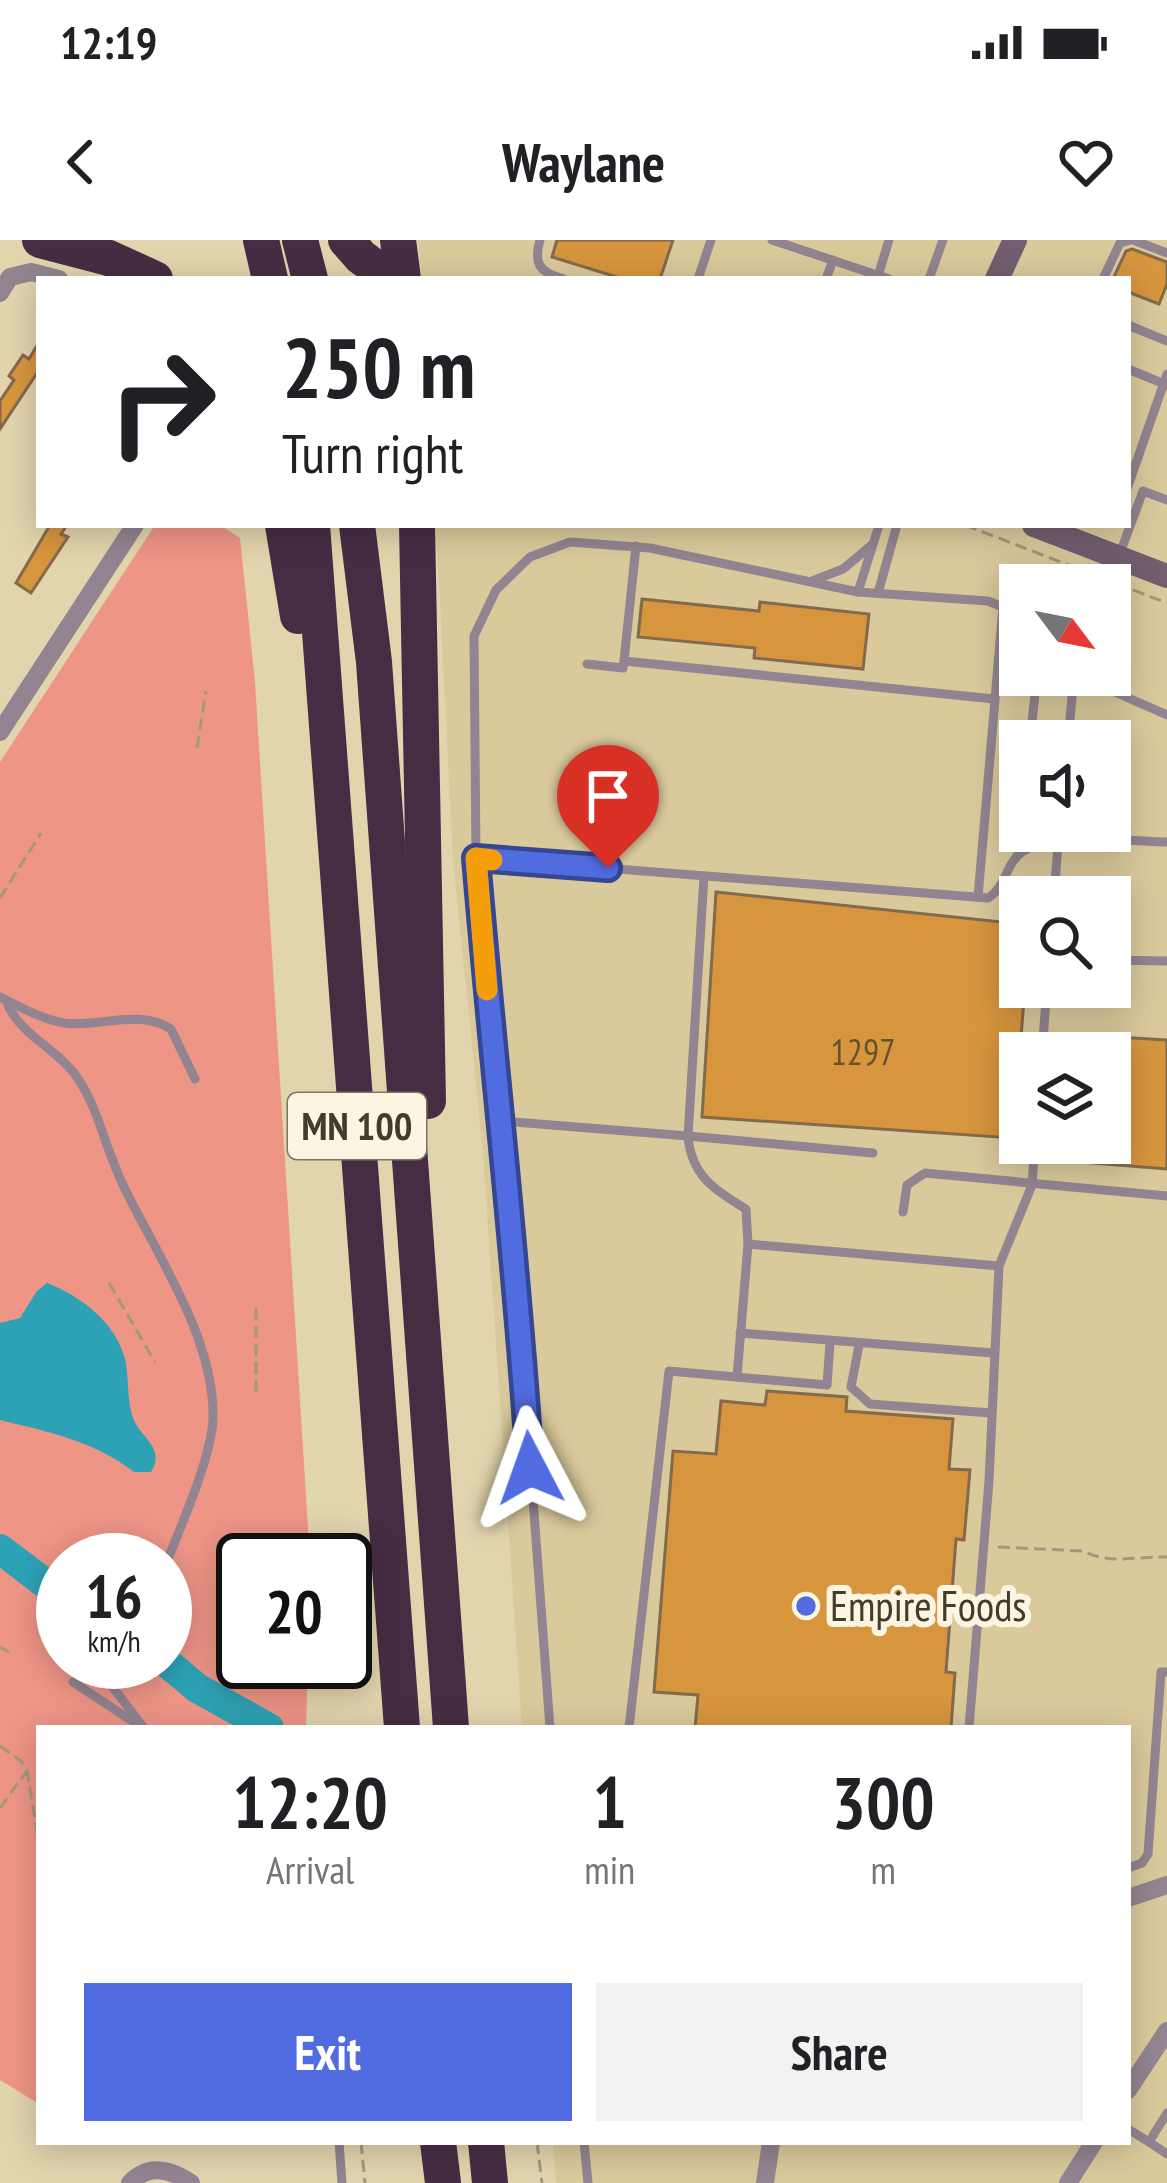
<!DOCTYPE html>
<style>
:root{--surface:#fff;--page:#f2f2f2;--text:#202124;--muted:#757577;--accent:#516be0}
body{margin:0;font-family:"PT Sans Narrow",sans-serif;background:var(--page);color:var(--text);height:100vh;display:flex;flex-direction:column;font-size:45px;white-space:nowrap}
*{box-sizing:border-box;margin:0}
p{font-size:39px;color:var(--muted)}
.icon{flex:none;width:66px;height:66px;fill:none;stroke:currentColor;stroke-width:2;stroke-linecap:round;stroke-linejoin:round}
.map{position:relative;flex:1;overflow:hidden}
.side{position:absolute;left:36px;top:1485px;width:1095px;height:420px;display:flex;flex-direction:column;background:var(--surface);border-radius:0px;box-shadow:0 6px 30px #0003}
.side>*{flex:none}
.banner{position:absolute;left:36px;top:36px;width:1095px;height:252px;border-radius:0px;box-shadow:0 6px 30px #0003;background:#fff;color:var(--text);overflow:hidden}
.needle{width:78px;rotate:122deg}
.fabs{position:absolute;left:999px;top:324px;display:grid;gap:24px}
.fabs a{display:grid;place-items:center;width:132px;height:132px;border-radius:0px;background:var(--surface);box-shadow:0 6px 30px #0003;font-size:60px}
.speed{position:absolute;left:36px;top:1293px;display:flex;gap:24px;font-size:60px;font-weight:700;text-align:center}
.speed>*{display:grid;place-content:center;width:156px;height:156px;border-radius:50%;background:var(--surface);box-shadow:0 6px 30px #0003;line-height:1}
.speed small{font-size:30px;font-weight:400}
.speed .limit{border:6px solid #111;border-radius:18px;background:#fff;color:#111}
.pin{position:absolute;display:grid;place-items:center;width:102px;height:102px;color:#fff;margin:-123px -51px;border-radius:50% 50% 50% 0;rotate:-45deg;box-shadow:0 0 12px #0007}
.pin .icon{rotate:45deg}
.me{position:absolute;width:132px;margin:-66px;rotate:356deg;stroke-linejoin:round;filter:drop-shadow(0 0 9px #0008)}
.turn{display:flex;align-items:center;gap:42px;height:252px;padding:0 48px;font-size:54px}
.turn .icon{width:156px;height:156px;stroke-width:2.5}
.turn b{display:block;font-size:84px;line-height:102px}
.eta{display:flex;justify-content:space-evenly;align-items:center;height:204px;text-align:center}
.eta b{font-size:72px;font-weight:600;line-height:84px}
.button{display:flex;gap:24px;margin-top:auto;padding:24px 48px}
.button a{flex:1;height:138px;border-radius:0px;background:var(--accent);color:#fff;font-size:48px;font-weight:600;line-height:138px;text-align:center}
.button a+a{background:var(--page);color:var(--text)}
.status{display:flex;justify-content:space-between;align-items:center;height:84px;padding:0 60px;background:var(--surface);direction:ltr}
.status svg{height:33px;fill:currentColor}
header{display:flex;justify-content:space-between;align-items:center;height:156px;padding:0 48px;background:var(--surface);font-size:54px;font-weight:600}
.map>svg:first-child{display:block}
</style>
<div class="status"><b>12:19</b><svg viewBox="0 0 49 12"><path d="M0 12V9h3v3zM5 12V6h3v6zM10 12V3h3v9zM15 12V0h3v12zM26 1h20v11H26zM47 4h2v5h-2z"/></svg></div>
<header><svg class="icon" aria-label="back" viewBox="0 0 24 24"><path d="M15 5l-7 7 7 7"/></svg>Waylane<svg class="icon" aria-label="heart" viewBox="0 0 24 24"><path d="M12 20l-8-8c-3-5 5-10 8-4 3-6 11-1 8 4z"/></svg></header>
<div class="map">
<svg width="1167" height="1943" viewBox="0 0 1167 1943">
<rect width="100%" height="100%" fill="#e2d4ad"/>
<path fill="#dac99b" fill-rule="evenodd" d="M 418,0 L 1167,0 L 1167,1943 L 556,1943 L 553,1902 L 1128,1902 L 1128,1488 L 522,1488 L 483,913 L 453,620 L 436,285 L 1128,285 L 1128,39 L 422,39 ZM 1020,345 L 1110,345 L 1110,435 L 1020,435 ZM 1020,501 L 1110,501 L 1110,591 L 1020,591 ZM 1020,657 L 1110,657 L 1110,747 L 1020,747 ZM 1020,813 L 1110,813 L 1110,903 L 1020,903 Z"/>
<path fill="#ee9586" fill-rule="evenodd" d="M 155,285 L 220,285 L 240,298 L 255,442 L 310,1320 L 243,1320 L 243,1422 L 308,1422 L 306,1488 L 39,1488 L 39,1864 L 0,1840 L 0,522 ZM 63,1320 L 165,1320 L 165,1422 L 63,1422 Z"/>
<path fill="#2da2b5" d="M 47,1043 C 81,1056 116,1083 125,1119 C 129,1137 127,1158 132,1175 C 138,1197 167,1207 151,1232 L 134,1232 C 94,1201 49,1192 0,1180 L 0,1083 L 20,1078 L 37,1051 Z"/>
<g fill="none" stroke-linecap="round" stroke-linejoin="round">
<g stroke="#2da2b5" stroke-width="30">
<path d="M 0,1309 L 63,1357"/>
<path d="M 165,1421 L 197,1448 L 269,1488"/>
</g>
</g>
<g fill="#d7953e" stroke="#846a4d" stroke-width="3">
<path d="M 557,0 L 673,0 L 660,39 L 623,39 L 552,17 Z"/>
<path d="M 1132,9 L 1167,22 L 1167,44 L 1159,64 L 1128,52 L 1128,39 L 1113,39 L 1126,11 Z"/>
<path d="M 39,102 L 39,130 L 0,189 L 0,161 L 14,140 L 9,136 L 23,115 L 29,119 Z"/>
<path d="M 50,285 L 67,285 L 61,294 L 68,297 L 31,353 L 16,343 Z"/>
<path d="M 642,359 L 759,371 L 760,362 L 869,374 L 863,429 L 754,418 L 755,408 L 638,397 Z"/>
<path d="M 716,652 L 1020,684 L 1020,747 L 1025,747 L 1013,898 L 702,877 Z"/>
<path d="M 1065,794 L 1167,800 L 1167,929 L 1057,920 L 1058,903 L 1110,903 L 1110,813 L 1064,813 Z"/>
<path d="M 767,1151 L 847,1157 L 846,1171 L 953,1179 L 949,1229 L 970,1230 L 964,1300 L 956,1299 L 946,1432 L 955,1433 L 951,1488 L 695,1488 L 698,1455 L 654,1452 L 673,1211 L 716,1214 L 721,1161 L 765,1165 Z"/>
</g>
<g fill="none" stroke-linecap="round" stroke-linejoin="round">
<g stroke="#a3987a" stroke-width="3" stroke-dasharray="12 6" stroke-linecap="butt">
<path d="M 965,285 L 1167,363"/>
<path d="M 197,508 L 206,451"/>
<path d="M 0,658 L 41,593"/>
<path d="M 109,1043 L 155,1122"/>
<path d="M 256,1152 L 256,1064"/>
<path d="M 998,1307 L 1083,1311 C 1110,1325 1138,1316 1167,1317"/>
<path d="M 0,1407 L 9,1412"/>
<path d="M 0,1506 L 21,1521 L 27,1531 L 39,1604"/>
<path d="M 0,1568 L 26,1532"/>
<path d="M 361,1902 L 365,1943"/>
<path d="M 537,1902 L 542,1943"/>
</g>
<g stroke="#928490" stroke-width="9">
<path d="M 540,0 C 533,24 540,33 564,39"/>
<path d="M 772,0 L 889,39"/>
<path d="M 1133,0 L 1167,13"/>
<path d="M 878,36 L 889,0"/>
<path d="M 698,39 L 711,0"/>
<path d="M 826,39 L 833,20"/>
<path d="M 929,39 L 943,0"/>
<path d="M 1103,39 L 1120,3 L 1131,0"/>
<path d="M 1128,85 L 1167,101"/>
<path d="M 1128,129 L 1167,145"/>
<path d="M 1128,246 L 1167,134"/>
<path d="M 636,306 L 624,421 L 994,459"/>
<path d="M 1119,316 L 1143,251 L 1167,260"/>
<path d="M 812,341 L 843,329 L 873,304"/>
<path d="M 858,352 L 879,285"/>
<path d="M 878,353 L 897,285"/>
<path d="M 587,424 L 623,428 L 624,421"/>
<path d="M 1076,435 L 1167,475"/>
<path d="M 1030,501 L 1037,435"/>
<path d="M 1068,501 L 1074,435"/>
<path d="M 1018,613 L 1021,591"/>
<path d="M 476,618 L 988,658 C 1006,647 1006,623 1022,612 C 1049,592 1132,601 1167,602"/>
<path d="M 704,636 L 688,896 L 873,913"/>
<path d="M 978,657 L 1003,367"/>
<path d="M 1054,657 L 1059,591"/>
<path d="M 1110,720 L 1167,721"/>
<path d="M 0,757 C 21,767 41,779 64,783 C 99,788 138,768 171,789 L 195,839"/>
<path d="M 6,760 C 17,794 60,810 79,840 C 100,873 107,914 125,949 C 158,1017 215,1100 213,1178 C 212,1216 180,1289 165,1326"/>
<path d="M 1042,813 L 1047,747"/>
<path d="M 502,881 L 688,896 C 691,935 714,950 746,969 L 748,1004 L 737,1137"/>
<path d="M 903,972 L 907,945 L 925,933 L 1167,956"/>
<path d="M 748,1004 L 999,1026"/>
<path d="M 740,1093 L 993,1113"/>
<path d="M 859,1105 L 851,1147 L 870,1164 L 991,1173"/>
<path d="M 109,1422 L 111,1445 L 144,1488"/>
<path d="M 73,1442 L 143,1488"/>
<path d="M 550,1488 L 517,1044 L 476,618 L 474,396 L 496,350 L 530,317 L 570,302 L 650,308 L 858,352 L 988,361 L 1003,367 L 1020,383"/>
<path d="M 629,1488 L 669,1131 L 827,1145 L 830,1103"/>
<path d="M 969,1488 L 989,1241 L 999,1026 L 1032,945 L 1035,903"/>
<path d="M 1128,1628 L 1142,1623 L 1148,1614 L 1161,1432 L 1167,1432"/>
<path d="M 1167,1873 L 1149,1902 L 1167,1914"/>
<path d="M 1128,1889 L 1149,1902"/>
<path d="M 339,1902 L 342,1943"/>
<path d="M 584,1902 L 588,1943"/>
</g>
<g stroke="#928490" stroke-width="18">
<path d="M 0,53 L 10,37 L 31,32 L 59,39"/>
<path d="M 0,492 L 135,285"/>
<path d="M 1128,1658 L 1167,1645"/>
<path d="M 1128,1850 L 1167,1791"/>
<path d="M 130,1943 C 149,1923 170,1929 191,1943"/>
<path d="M 765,1943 L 771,1902"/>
<path d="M 1068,1943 L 1094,1902"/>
</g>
<g stroke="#725e6f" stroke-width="24">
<path d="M 997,39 L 1015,0"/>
<path d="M 1034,285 L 1167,336"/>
</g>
<g stroke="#472d44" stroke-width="36">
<path d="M 40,0 L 109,18 L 155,39"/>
<path d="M 261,0 L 270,39"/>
<path d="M 300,0 L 310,39"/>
<path d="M 346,0 L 361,17 L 391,39"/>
<path d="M 398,0 L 403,39"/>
<path d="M 283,285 L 298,376"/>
<path d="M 312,285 L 402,1488"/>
<path d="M 357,285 L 374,422 L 451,1488"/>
<path d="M 417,285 L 428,861"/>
<path d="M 438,1902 L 443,1943"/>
<path d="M 486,1902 L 490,1943"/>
</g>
</g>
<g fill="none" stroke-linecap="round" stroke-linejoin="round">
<g stroke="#354692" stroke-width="30">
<path id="route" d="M 530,1228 C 517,1024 493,822 476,618 L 608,628"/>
</g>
<use href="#route" stroke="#516be0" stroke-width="21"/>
<path stroke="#f59e0b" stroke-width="21" d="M 487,750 L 476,618 L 492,620"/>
</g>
<circle fill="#516be0" stroke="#fcf5e1" stroke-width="4.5" cx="806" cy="1366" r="12"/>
<g text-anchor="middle" stroke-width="12" stroke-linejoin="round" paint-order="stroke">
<g font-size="36" fill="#675230">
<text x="863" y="825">1297</text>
</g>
<rect fill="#fcf5e1" stroke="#7a7462" stroke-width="3" x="288" y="853" width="138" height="66" rx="9"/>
<g font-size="39" font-weight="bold" fill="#423c2c">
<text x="357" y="900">MN 100</text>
</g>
<g font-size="42" fill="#423c2c" stroke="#fcf5e1" text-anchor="start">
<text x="830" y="1381">Empire Foods</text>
</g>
</g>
</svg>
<div class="fabs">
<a><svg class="needle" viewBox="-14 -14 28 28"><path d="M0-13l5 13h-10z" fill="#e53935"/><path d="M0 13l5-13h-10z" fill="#757577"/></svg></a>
<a><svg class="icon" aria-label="sound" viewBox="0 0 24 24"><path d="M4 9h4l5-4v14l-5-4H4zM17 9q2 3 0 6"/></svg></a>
<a><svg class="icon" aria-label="search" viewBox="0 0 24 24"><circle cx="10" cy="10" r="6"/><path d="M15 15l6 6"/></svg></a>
<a><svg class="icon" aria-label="layers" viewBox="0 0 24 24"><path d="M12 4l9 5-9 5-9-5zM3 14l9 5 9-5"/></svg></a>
</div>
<div class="speed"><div>16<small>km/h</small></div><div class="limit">20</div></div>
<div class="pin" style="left:608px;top:628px;background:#d93025"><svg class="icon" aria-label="arrive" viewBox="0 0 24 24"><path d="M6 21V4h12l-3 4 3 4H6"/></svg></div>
<svg class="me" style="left:530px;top:1228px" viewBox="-20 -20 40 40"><path d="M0-17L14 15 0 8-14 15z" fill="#516be0" stroke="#fff" stroke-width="4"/></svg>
<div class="banner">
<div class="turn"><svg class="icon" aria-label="right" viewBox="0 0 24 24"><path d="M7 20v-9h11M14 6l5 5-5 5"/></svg><div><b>250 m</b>Turn right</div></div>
</div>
<section class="side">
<div class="eta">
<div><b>12:20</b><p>Arrival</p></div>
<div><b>1</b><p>min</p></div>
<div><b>300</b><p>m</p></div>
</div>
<div class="button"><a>Exit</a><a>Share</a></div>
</section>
</div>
